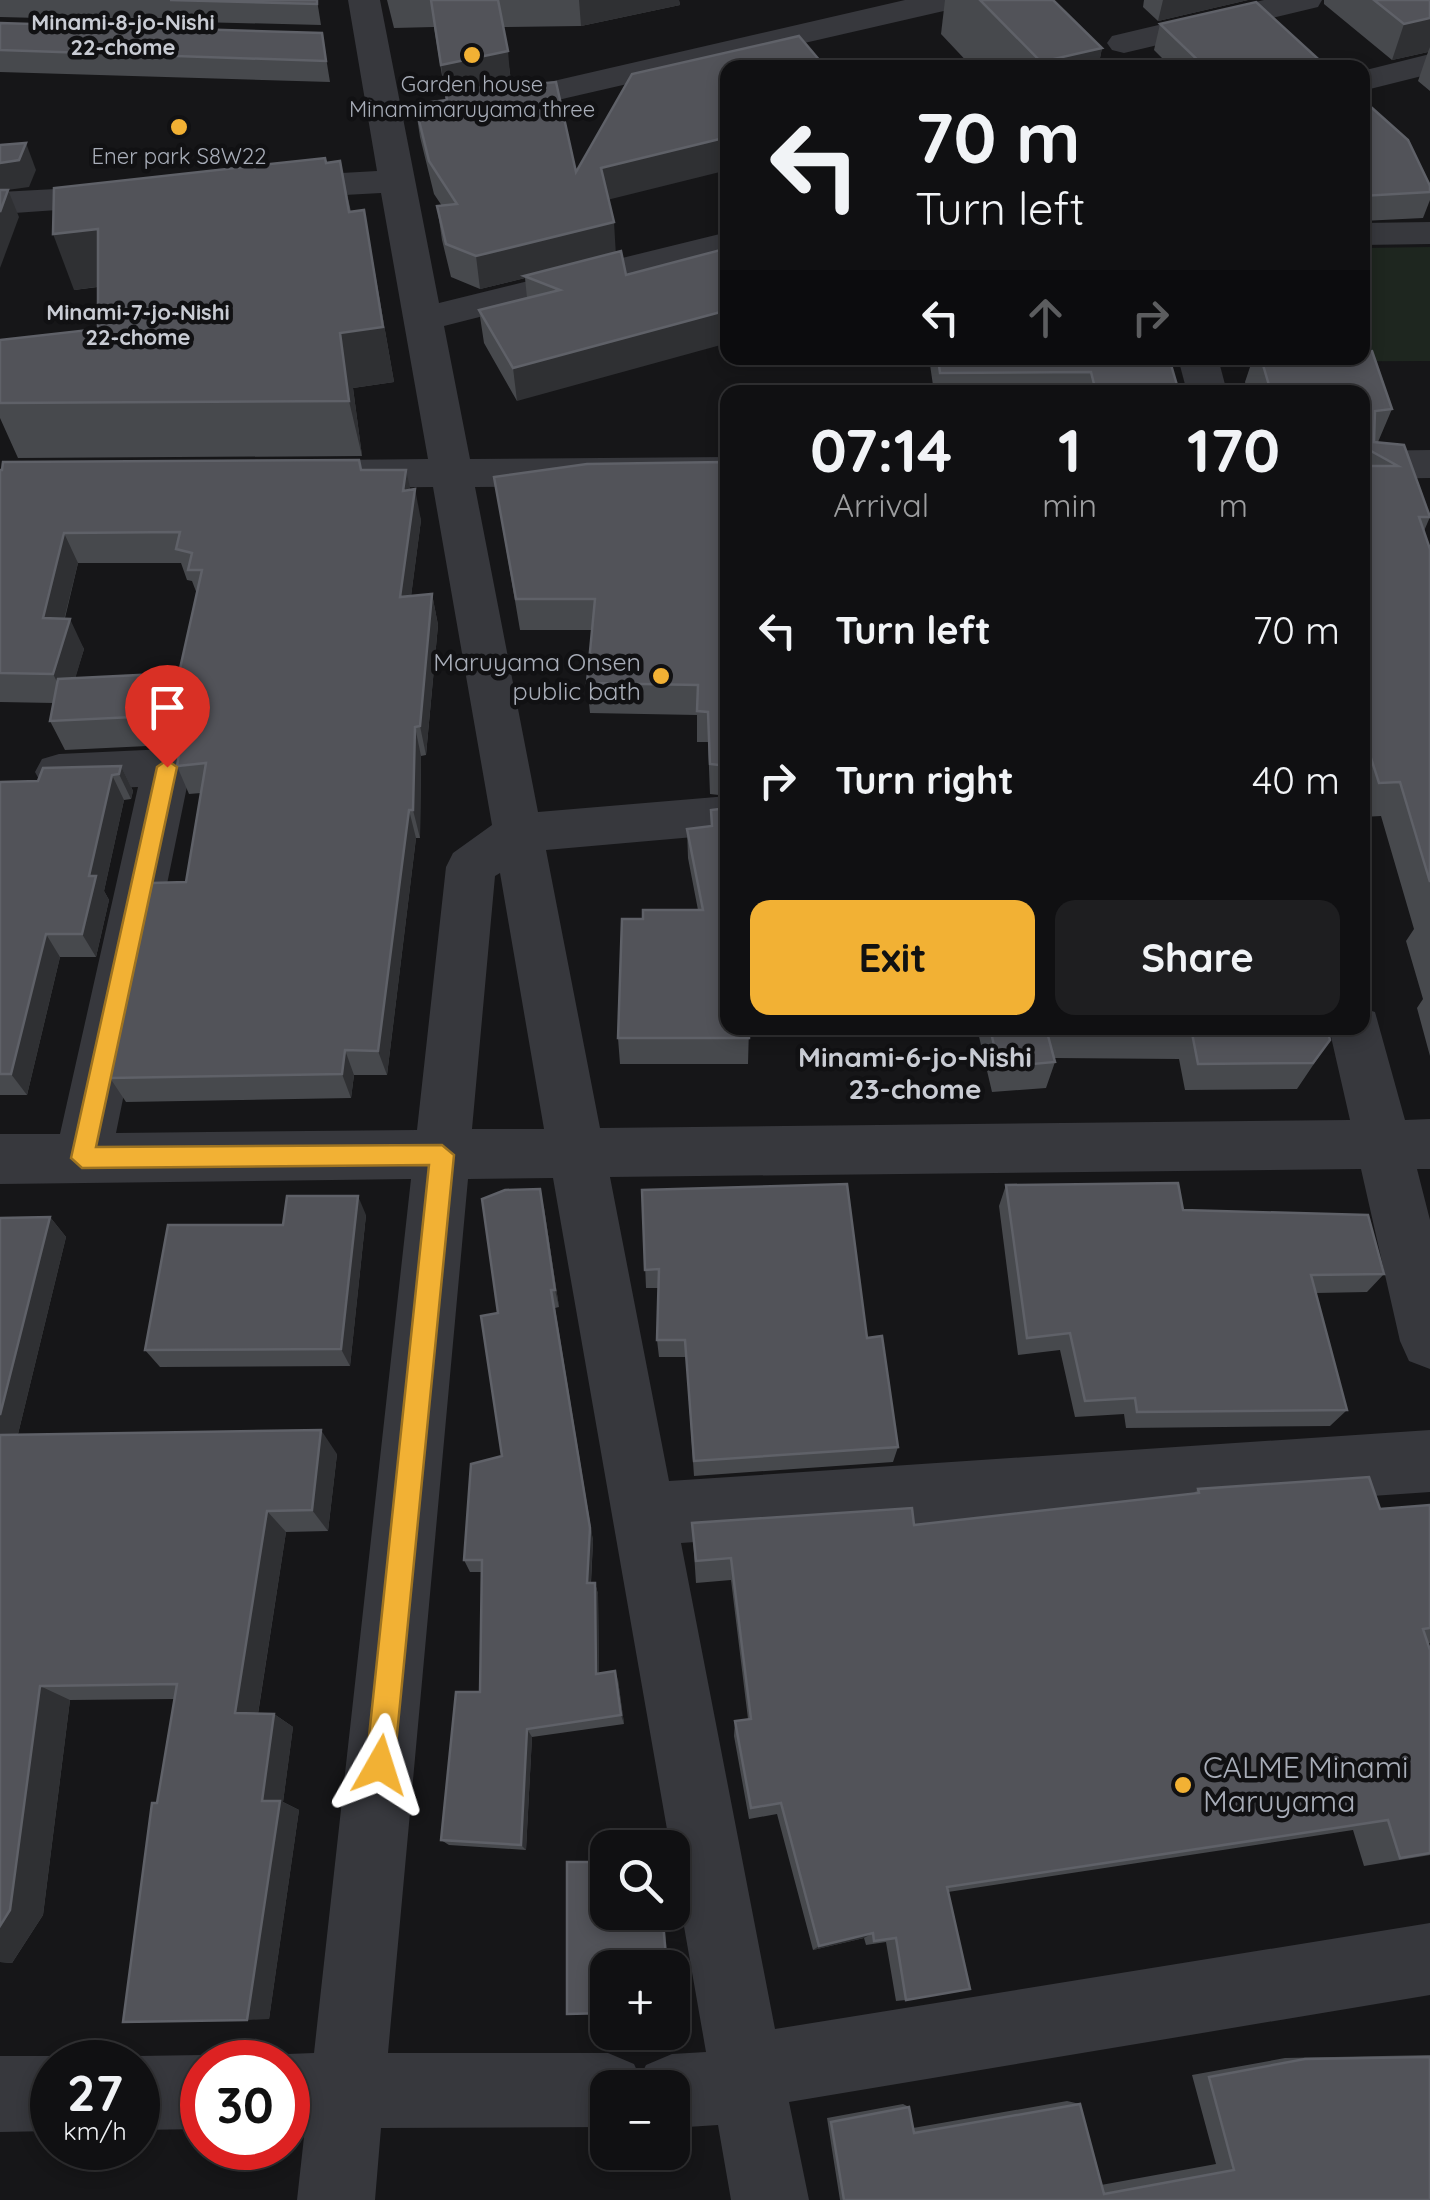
<!DOCTYPE html>
<meta charset="utf-8">
<style>
:root{--surface:#101012;--page:#1e1e20;--text:#f1f3f6;--muted:#9c9d9f;--line:#303032;--accent:#f2b134}
body{margin:0;font-family:Quicksand,sans-serif;background:var(--page);color:var(--text);height:100vh;display:flex;flex-direction:column;font-size:38px;white-space:nowrap}
*{box-sizing:border-box;margin:0}
p{font-size:32px;color:var(--muted)}
.icon{flex:none;width:55px;height:55px;fill:none;stroke:currentColor;stroke-width:2;stroke-linecap:round;stroke-linejoin:round}
.map{position:relative;flex:1;overflow:hidden}
.sheet{position:absolute;left:720px;top:385px;width:650px;height:650px;display:flex;flex-direction:column;background:var(--surface);border-radius:20px;box-shadow:0 5px 15px #0003,0 0 0 2px var(--line)}
.sheet>*{flex:none}
.banner{position:absolute;left:720px;top:60px;width:650px;height:305px;border-radius:20px;box-shadow:0 5px 15px #0003,0 0 0 2px var(--line);background:#101012;color:var(--text);overflow:hidden}
.tools{position:absolute;left:590px;top:1830px;display:grid;gap:20px}
.tools a{display:grid;place-items:center;width:100px;height:100px;border-radius:20px;background:var(--surface);box-shadow:0 5px 15px #0003,0 0 0 2px var(--line);font-size:50px}
.speed{position:absolute;left:30px;top:2040px;display:flex;gap:20px;font-size:50px;font-weight:700;text-align:center}
.speed>*{display:grid;place-content:center;width:130px;height:130px;border-radius:50%;background:var(--surface);box-shadow:0 5px 15px #0003,0 0 0 2px var(--line);line-height:1}
.speed small{font-size:25px;font-weight:400}
.speed .limit{border:15px solid #d22;background:#fff;color:#111}
.pin{position:absolute;display:grid;place-items:center;width:85px;height:85px;color:#fff;margin:-102px -42px;border-radius:50% 50% 50% 0;rotate:-45deg;box-shadow:0 0 10px #0007}
.pin .icon{rotate:45deg}
.me{position:absolute;width:110px;margin:-55px;rotate:6deg;stroke-linejoin:round;filter:drop-shadow(0 0 8px #0008)}
.turn{display:flex;align-items:center;gap:35px;height:210px;padding:0 30px;font-size:45px}
.turn .icon{width:130px;height:130px;stroke-width:2.5}
.turn b{display:block;font-size:70px;line-height:85px}
.lanes{display:flex;align-items:center;height:95px;padding:0 30px;background:#0003;justify-content:center;gap:50px;direction:ltr}
.lanes .off{opacity:.35}
.eta{display:flex;justify-content:space-evenly;align-items:center;height:170px;text-align:center}
.eta b{font-size:60px;font-weight:700;line-height:70px}
.primary-button{display:flex;gap:20px;margin-top:auto;padding:20px 30px}
.primary-button a{flex:1;height:115px;border-radius:20px;background:var(--accent);color:#111;font-size:40px;font-weight:700;line-height:115px;text-align:center}
.primary-button a+a{background:var(--page);color:var(--text)}
ul{padding:0;list-style:none}
li{display:flex;align-items:center;gap:30px;height:150px;padding:0 30px}
li div{flex:1}
li b{display:block;font-size:38px}
li em{font-style:normal}
.map>svg:first-child{display:block}
</style>
<div class="map">
<svg width="1430" height="2200" viewBox="0 0 1430 2200">
<rect width="100%" height="100%" fill="#161618"/>
<path fill="#1e261f" d="M 1430,247 L 1430,361 L 1234,362 L 1233,358 L 1362,358 L 1363,248 Z"/>
<g fill="none" stroke-linecap="round" stroke-linejoin="round">
<g fill="#37383d" fill-rule="evenodd">
<path d="M 348,0 L 380,0 L 439,303 L 728,232 L 728,254 L 444,326 L 470,459 L 728,457 L 728,485 L 475,487 L 538,812 L 728,796 L 728,834 L 546,850 L 600,1128 L 1350,1120 L 1329,1028 L 1362,1028 L 1362,1008 L 1375,1012 L 1405,1120 L 1430,1119 L 1430,1169 L 1417,1169 L 1430,1220 L 1430,1369 L 1409,1361 L 1400,1341 L 1361,1169 L 610,1177 L 669,1481 L 1430,1430 L 1430,1492 L 681,1543 L 775,2029 L 1430,1923 L 1430,1995 L 789,2102 L 809,2200 L 731,2200 L 718,2125 L 672,2128 L 672,2088 L 608,2088 L 608,2127 L 381,2128 L 375,2200 L 297,2200 L 305,2128 L 288,2128 L 288,2062 L 266,2062 L 288,2054 L 314,2053 L 411,1179 L 0,1184 L 0,1134 L 60,1134 L 138,787 L 59,790 L 42,785 L 35,772 L 42,759 L 59,754 L 167,749 L 184,754 L 191,767 L 116,1133 L 417,1130 L 446,867 L 453,853 L 492,825 L 433,487 L 333,488 L 318,484 L 312,474 L 318,464 L 333,460 L 428,459 L 381,193 L 271,199 L 258,196 L 253,188 L 258,180 L 271,177 L 377,171 ZM 500,873 L 544,1129 L 472,1129 L 495,876 ZM 553,1178 L 706,2052 L 672,2054 L 646,2065 L 640,2077 L 634,2064 L 608,2053 L 388,2053 L 468,1179 Z"/>
<path d="M 905,0 L 964,0 L 960,7 L 948,10 L 488,116 L 476,113 L 471,106 L 476,99 L 488,96 Z"/>
<path d="M 1264,0 L 1322,0 L 1318,7 L 1124,53 L 1112,50 L 1107,43 L 1112,36 Z"/>
<path d="M 1430,54 L 1430,74 L 1362,91 L 1362,71 Z"/>
<path d="M 130,185 L 143,188 L 148,196 L 143,204 L 0,214 L 0,192 Z"/>
<path d="M 1430,222 L 1430,244 L 1362,245 L 1362,223 Z"/>
<path d="M 1178,358 L 1218,358 L 1227,392 L 1187,392 Z"/>
<path d="M 1430,450 L 1430,478 L 1362,479 L 1362,451 Z"/>
<path d="M 202,2055 L 221,2062 L 202,2062 L 202,2129 L 138,2130 L 138,2062 L 121,2062 L 138,2056 Z"/>
<path d="M 0,2056 L 52,2056 L 66,2062 L 52,2062 L 52,2131 L 0,2132 Z"/>
</g>
</g>
<g fill="#47494d" fill-rule="evenodd">
<path d="M 0,0 L 317,0 L 321,25 L 0,17 Z"/>
<path d="M 387,0 L 679,0 L 680,5 L 581,26 L 503,27 L 511,80 L 576,172 L 609,200 L 517,401 L 484,343 L 479,310 L 527,298 L 525,278 L 480,289 L 451,277 L 442,240 L 437,206 L 442,206 L 434,194 L 420,137 L 415,104 L 446,100 L 434,27 L 394,28 Z"/>
<path d="M 945,0 L 1053,0 L 1102,48 L 1098,68 L 973,68 L 941,34 Z"/>
<path d="M 1144,0 L 1248,0 L 1158,21 L 1143,7 Z"/>
<path d="M 1324,0 L 1430,0 L 1430,91 L 1418,81 L 1428,52 L 1392,60 L 1324,4 Z"/>
<path d="M 0,23 L 322,33 L 330,82 L 0,72 Z"/>
<path d="M 1160,24 L 1328,68 L 1172,68 L 1154,50 Z"/>
<path d="M 1362,99 L 1430,186 L 1430,200 L 1423,218 L 1362,221 Z"/>
<path d="M 340,161 L 351,212 L 364,210 L 394,382 L 353,388 L 362,456 L 18,458 L 0,418 L 0,340 L 98,329 L 98,287 L 74,290 L 326,163 Z"/>
<path d="M 929,358 L 1169,358 L 1179,392 L 934,392 Z"/>
<path d="M 1253,358 L 1362,358 L 1392,409 L 1378,442 L 1404,445 L 1430,517 L 1424,531 L 1430,549 L 1430,1056 L 1417,1008 L 1423,999 L 1406,941 L 1414,929 L 1381,816 L 1362,817 L 1362,392 L 1248,392 L 1245,382 Z"/>
<path d="M 0,470 L 362,470 L 410,490 L 421,520 L 411,596 L 432,594 L 438,625 L 426,755 L 421,756 L 420,838 L 416,838 L 387,1075 L 354,1075 L 351,1098 L 126,1102 L 110,1078 L 186,882 L 201,793 L 189,794 L 177,766 L 180,749 L 168,745 L 65,750 L 50,721 L 54,703 L 0,702 ZM 78,563 L 181,563 L 187,580 L 192,581 L 197,594 L 179,673 L 75,678 L 84,649 L 65,618 Z"/>
<path d="M 728,476 L 728,796 L 710,794 L 708,742 L 697,742 L 697,715 L 590,713 L 587,683 L 592,630 L 520,630 L 494,477 Z"/>
<path d="M 121,766 L 133,791 L 131,799 L 124,800 L 104,891 L 109,900 L 96,957 L 60,957 L 27,1095 L 0,1095 L 0,782 L 38,781 Z"/>
<path d="M 711,826 L 749,1028 L 748,1064 L 620,1064 L 618,1038 L 643,919 L 698,910 L 688,858 L 687,829 Z"/>
<path d="M 977,1028 L 1327,1028 L 1330,1040 L 1297,1089 L 1185,1090 L 1179,1059 L 1054,1058 L 1055,1062 L 1046,1088 L 992,1092 Z"/>
<path d="M 1006,1185 L 1183,1210 L 1384,1274 L 1367,1292 L 1316,1293 L 1347,1410 L 1330,1426 L 1126,1428 L 1124,1414 L 1075,1417 L 1060,1350 L 1018,1355 L 999,1206 Z"/>
<path d="M 642,1190 L 867,1338 L 898,1447 L 893,1462 L 694,1476 L 686,1357 L 659,1357 L 657,1340 L 658,1288 L 646,1288 Z"/>
<path d="M 544,1208 L 559,1307 L 555,1308 L 593,1541 L 591,1583 L 595,1583 L 598,1594 L 599,1674 L 618,1680 L 624,1724 L 532,1737 L 526,1850 L 449,1845 L 441,1840 L 480,1692 L 482,1572 L 470,1572 L 464,1560 L 502,1456 L 498,1313 Z"/>
<path d="M 366,1215 L 350,1366 L 160,1367 L 145,1350 L 283,1225 Z"/>
<path d="M 50,1217 L 66,1237 L 18,1434 L 337,1454 L 328,1531 L 286,1532 L 258,1714 L 274,1714 L 293,1727 L 283,1802 L 299,1810 L 269,2019 L 157,1803 L 175,1699 L 70,1700 L 43,1915 L 12,1963 L 0,1962 L 0,1218 Z"/>
<path d="M 1198,1489 L 1380,1509 L 1430,1505 L 1430,1643 L 1428,1644 L 1430,1650 L 1430,1855 L 1364,1866 L 1353,1830 L 948,1892 L 906,2000 L 896,2001 L 886,1942 L 866,1945 L 864,1938 L 813,1950 L 777,1814 L 749,1819 L 734,1736 L 735,1721 L 748,1719 L 731,1580 L 696,1583 L 692,1523 L 914,1525 L 1193,1494 Z"/>
<path d="M 1430,2055 L 1430,2200 L 840,2200 L 827,2118 L 903,2104 L 909,2107 L 913,2128 L 1067,2101 L 1080,2104 L 1101,2185 L 1216,2164 L 1192,2075 L 1285,2058 Z"/>
</g>
<g fill="#2f3033">
<path d="M 579,0 L 679,0 L 680,5 L 581,26 Z"/>
<path d="M 1163,0 L 1248,0 L 1158,21 Z"/>
<path d="M 1430,18 L 1430,47 L 1428,52 L 1392,60 L 1404,24 Z"/>
<path d="M 1102,48 L 1098,68 L 1040,68 L 1041,62 Z"/>
<path d="M 508,51 L 511,86 L 446,100 L 441,65 Z"/>
<path d="M 728,137 L 728,170 L 603,201 L 601,168 Z"/>
<path d="M 26,143 L 36,170 L 29,187 L 0,191 L 0,163 Z"/>
<path d="M 8,190 L 19,217 L 0,268 L 0,212 Z"/>
<path d="M 364,210 L 394,382 L 353,388 L 362,456 L 349,401 L 340,333 Z"/>
<path d="M 614,222 L 616,256 L 524,276 L 525,278 L 480,289 L 476,256 Z"/>
<path d="M 98,229 L 117,284 L 74,290 L 53,234 Z"/>
<path d="M 728,310 L 728,343 L 517,401 L 513,368 Z"/>
<path d="M 406,470 L 413,501 L 403,491 Z"/>
<path d="M 415,489 L 421,520 L 407,627 L 400,597 Z"/>
<path d="M 64,533 L 78,563 L 57,648 L 43,618 Z"/>
<path d="M 432,594 L 438,625 L 426,755 L 420,726 Z"/>
<path d="M 70,619 L 84,649 L 68,703 L 53,674 Z"/>
<path d="M 415,727 L 421,756 L 420,838 L 413,810 Z"/>
<path d="M 121,766 L 133,791 L 131,799 L 119,774 Z"/>
<path d="M 112,775 L 124,800 L 104,891 L 109,900 L 96,957 L 82,934 L 89,876 Z"/>
<path d="M 409,810 L 416,838 L 387,1075 L 378,1051 Z"/>
<path d="M 46,934 L 60,957 L 27,1095 L 11,1074 Z"/>
<path d="M 345,1050 L 354,1075 L 351,1098 L 342,1074 Z"/>
<path d="M 540,1189 L 544,1208 L 559,1307 L 555,1290 Z"/>
<path d="M 358,1196 L 366,1215 L 350,1366 L 341,1349 Z"/>
<path d="M 50,1217 L 66,1237 L 10,1467 L 0,1460 L 0,1415 Z"/>
<path d="M 551,1290 L 593,1541 L 590,1595 L 587,1583 Z"/>
<path d="M 321,1430 L 337,1454 L 328,1531 L 312,1510 Z"/>
<path d="M 267,1511 L 286,1532 L 256,1726 L 235,1713 Z"/>
<path d="M 595,1583 L 598,1594 L 599,1684 L 596,1674 Z"/>
<path d="M 615,1671 L 618,1680 L 624,1724 L 621,1715 Z"/>
<path d="M 40,1686 L 70,1700 L 43,1915 L 12,1963 L 0,1962 L 0,1926 Z"/>
<path d="M 274,1714 L 293,1727 L 283,1802 L 299,1810 L 269,2019 L 247,2020 L 262,1801 Z"/>
<path d="M 527,1729 L 532,1737 L 526,1850 L 521,1845 Z"/>
<path d="M 662,1912 L 664,1912 L 668,1968 L 667,1968 Z"/>
<path d="M 873,1933 L 864,1938 L 813,1950 L 819,1946 Z"/>
</g>
<g fill="#525359" stroke="#5f6168" stroke-width="2.5">
<path d="M 170,0 L 317,0 L 317,4 Z"/>
<path d="M 431,0 L 498,0 L 508,51 L 441,65 Z"/>
<path d="M 980,0 L 1053,0 L 1102,48 L 1041,62 Z"/>
<path d="M 1374,0 L 1430,0 L 1430,18 L 1404,24 Z"/>
<path d="M 1256,2 L 1328,68 L 1206,68 L 1160,24 Z"/>
<path d="M 0,23 L 322,33 L 326,61 L 0,50 Z"/>
<path d="M 799,36 L 826,68 L 728,68 L 728,137 L 601,168 L 614,222 L 476,256 L 446,244 L 437,206 L 457,204 L 429,161 L 415,104 L 447,100 L 446,95 L 513,80 L 514,86 L 556,82 L 576,172 L 632,74 Z"/>
<path d="M 1362,99 L 1408,140 L 1430,186 L 1430,192 L 1362,196 Z"/>
<path d="M 26,143 L 19,160 L 0,163 L 0,145 Z"/>
<path d="M 325,158 L 326,163 L 340,161 L 349,212 L 364,210 L 383,327 L 340,333 L 349,401 L 0,403 L 0,340 L 98,329 L 98,229 L 53,234 L 54,188 Z"/>
<path d="M 0,190 L 8,190 L 0,212 Z"/>
<path d="M 728,248 L 728,310 L 513,368 L 479,310 L 560,290 L 524,276 L 621,251 L 626,275 Z"/>
<path d="M 1372,351 L 1392,409 L 1375,411 L 1374,442 L 1404,445 L 1430,517 L 1419,517 L 1430,549 L 1430,882 L 1400,782 L 1379,783 L 1362,730 L 1362,466 L 1398,466 L 1362,446 L 1362,392 L 1271,392 L 1261,358 L 1362,358 L 1362,352 Z"/>
<path d="M 938,358 L 1169,358 L 1179,392 L 1096,392 L 1091,372 L 940,373 Z"/>
<path d="M 359,460 L 361,470 L 406,470 L 403,491 L 415,489 L 400,597 L 432,594 L 420,726 L 415,727 L 413,810 L 409,810 L 378,1051 L 345,1050 L 342,1074 L 110,1078 L 152,883 L 186,882 L 206,763 L 177,766 L 182,736 L 173,721 L 155,716 L 50,721 L 58,679 L 179,673 L 202,570 L 188,570 L 192,553 L 176,549 L 180,532 L 64,533 L 43,618 L 70,619 L 53,674 L 0,673 L 0,470 L 2,470 L 3,462 Z"/>
<path d="M 723,462 L 724,477 L 728,476 L 728,766 L 710,764 L 708,712 L 697,711 L 698,685 L 587,683 L 595,599 L 516,599 L 494,477 L 587,464 Z"/>
<path d="M 121,766 L 119,774 L 112,775 L 89,876 L 96,876 L 82,934 L 46,934 L 11,1074 L 0,1074 L 0,782 L 38,781 L 43,768 Z"/>
<path d="M 728,808 L 728,1028 L 749,1028 L 749,1038 L 618,1038 L 622,919 L 643,919 L 643,910 L 703,910 L 687,829 L 712,826 L 711,810 Z"/>
<path d="M 990,1028 L 1327,1028 L 1330,1040 L 1313,1063 L 1198,1064 L 1192,1033 L 1047,1032 L 1055,1062 L 999,1067 Z"/>
<path d="M 1178,1183 L 1183,1210 L 1368,1215 L 1384,1274 L 1311,1275 L 1347,1410 L 1137,1412 L 1135,1398 L 1085,1401 L 1070,1333 L 1027,1338 L 1006,1185 Z"/>
<path d="M 847,1184 L 867,1338 L 882,1336 L 898,1447 L 694,1461 L 685,1340 L 657,1340 L 659,1269 L 645,1270 L 642,1190 Z"/>
<path d="M 540,1189 L 555,1290 L 551,1290 L 590,1528 L 587,1583 L 595,1583 L 596,1674 L 615,1671 L 621,1715 L 527,1729 L 521,1845 L 441,1840 L 456,1692 L 480,1692 L 482,1560 L 464,1560 L 471,1464 L 502,1456 L 481,1316 L 498,1313 L 482,1199 L 505,1190 Z"/>
<path d="M 287,1196 L 358,1196 L 341,1349 L 145,1350 L 168,1225 L 283,1225 Z"/>
<path d="M 50,1217 L 0,1415 L 0,1218 Z"/>
<path d="M 321,1430 L 312,1510 L 267,1511 L 235,1713 L 274,1714 L 262,1801 L 280,1801 L 247,2020 L 123,2022 L 152,1803 L 157,1803 L 177,1684 L 40,1686 L 10,1910 L 0,1926 L 0,1435 Z"/>
<path d="M 1369,1477 L 1380,1509 L 1430,1505 L 1430,1628 L 1423,1629 L 1430,1650 L 1430,1853 L 1400,1858 L 1388,1820 L 947,1887 L 970,1989 L 906,2000 L 896,1938 L 874,1941 L 873,1933 L 819,1946 L 781,1803 L 751,1808 L 735,1721 L 751,1719 L 731,1558 L 696,1561 L 692,1523 L 912,1508 L 914,1525 L 1199,1493 L 1198,1489 Z"/>
<path d="M 567,1862 L 608,1862 L 608,1912 L 662,1912 L 667,1968 L 608,1968 L 608,2013 L 567,2014 Z"/>
<path d="M 1430,2057 L 1430,2200 L 844,2200 L 831,2122 L 909,2107 L 914,2133 L 1080,2104 L 1104,2194 L 1234,2170 L 1209,2077 L 1305,2059 Z"/>
</g>
<path fill="#f2b134" stroke="#9d7322" stroke-width="2.5" d="M 167,760 L 177,767 L 96,1147 L 442,1145 L 454,1155 L 394,1765 L 390,1775 L 380,1779 L 370,1775 L 366,1765 L 429,1165 L 82,1168 L 71,1158 L 157,767 Z"/>
<g fill="#f2b134" stroke="#111113" stroke-width="4">
<circle cx="472" cy="55" r="10"/>
<circle cx="179" cy="127" r="10"/>
<circle cx="661" cy="676" r="10"/>
<circle cx="1183" cy="1785" r="10"/>
</g>
<g text-anchor="middle" stroke-width="9" stroke-linejoin="round" paint-order="stroke">
<g font-size="22" font-weight="bold" fill="#c9ccd4" stroke="#111113">
<text x="123" y="30">Minami-8-jo-Nishi<tspan x="123" dy="25">22-chome</tspan></text>
<text x="138" y="320">Minami-7-jo-Nishi<tspan x="138" dy="25">22-chome</tspan></text>
</g>
<g font-size="22" fill="#a8adb8" stroke="#111113">
<text x="472" y="92">Garden house<tspan x="472" dy="25">Minamimaruyama three</tspan></text>
<text x="179" y="164">Ener park S8W22</text>
</g>
<g font-size="25" fill="#a8adb8" stroke="#111113" text-anchor="end">
<text x="641" y="671">Maruyama Onsen<tspan x="641" dy="29">public bath</tspan></text>
</g>
<g font-size="28" font-weight="bold" fill="#c9ccd4" stroke="#111113">
<text x="915" y="1067">Minami-6-jo-Nishi<tspan x="915" dy="32">23-chome</tspan></text>
</g>
<g font-size="30" fill="#a8adb8" stroke="#111113" text-anchor="start">
<text x="1203" y="1778">CALME Minami<tspan x="1203" dy="34">Maruyama</tspan></text>
</g>
</g>
</svg>
<div class="tools">
<a><svg class="icon" aria-label="search" viewBox="0 0 24 24"><circle cx="10" cy="10" r="6"/><path d="M15 15l6 6"/></svg></a>
<a>+</a>
<a>−</a>
</div>
<div class="speed"><div>27<small>km/h</small></div><div class="limit">30</div></div>
<div class="pin" style="left:167px;top:767px;background:#d93025"><svg class="icon" aria-label="arrive" viewBox="0 0 24 24"><path d="M6 21V4h12l-3 4 3 4H6"/></svg></div>
<svg class="me" style="left:380px;top:1765px" viewBox="-20 -20 40 40"><path d="M0-17L14 15 0 8-14 15z" fill="#f2b134" stroke="#fff" stroke-width="4"/></svg>
<div class="banner">
<div class="turn"><svg class="icon" aria-label="left" viewBox="0 0 24 24"><path d="M17 20v-9H6M10 6l-5 5 5 5"/></svg><div><b>70 m</b>Turn left</div></div>
<div class="lanes"><svg class="icon" aria-label="left" viewBox="0 0 24 24"><path d="M17 20v-9H6M10 6l-5 5 5 5"/></svg><svg class="icon off" aria-label="ahead" viewBox="0 0 24 24"><path d="M12 20V5M6 11l6-6 6 6"/></svg><svg class="icon off" aria-label="right" viewBox="0 0 24 24"><path d="M7 20v-9h11M14 6l5 5-5 5"/></svg></div>
</div>
<section class="sheet">
<div class="eta">
<div><b>07:14</b><p>Arrival</p></div>
<div><b>1</b><p>min</p></div>
<div><b>170</b><p>m</p></div>
</div>
<ul>
<li><svg class="icon" aria-label="left" viewBox="0 0 24 24"><path d="M17 20v-9H6M10 6l-5 5 5 5"/></svg><div><b>Turn left</b></div><em>70 m</em></li>
<li><svg class="icon" aria-label="right" viewBox="0 0 24 24"><path d="M7 20v-9h11M14 6l5 5-5 5"/></svg><div><b>Turn right</b></div><em>40 m</em></li>
</ul>
<div class="primary-button"><a>Exit</a><a>Share</a></div>
</section>
</div>
